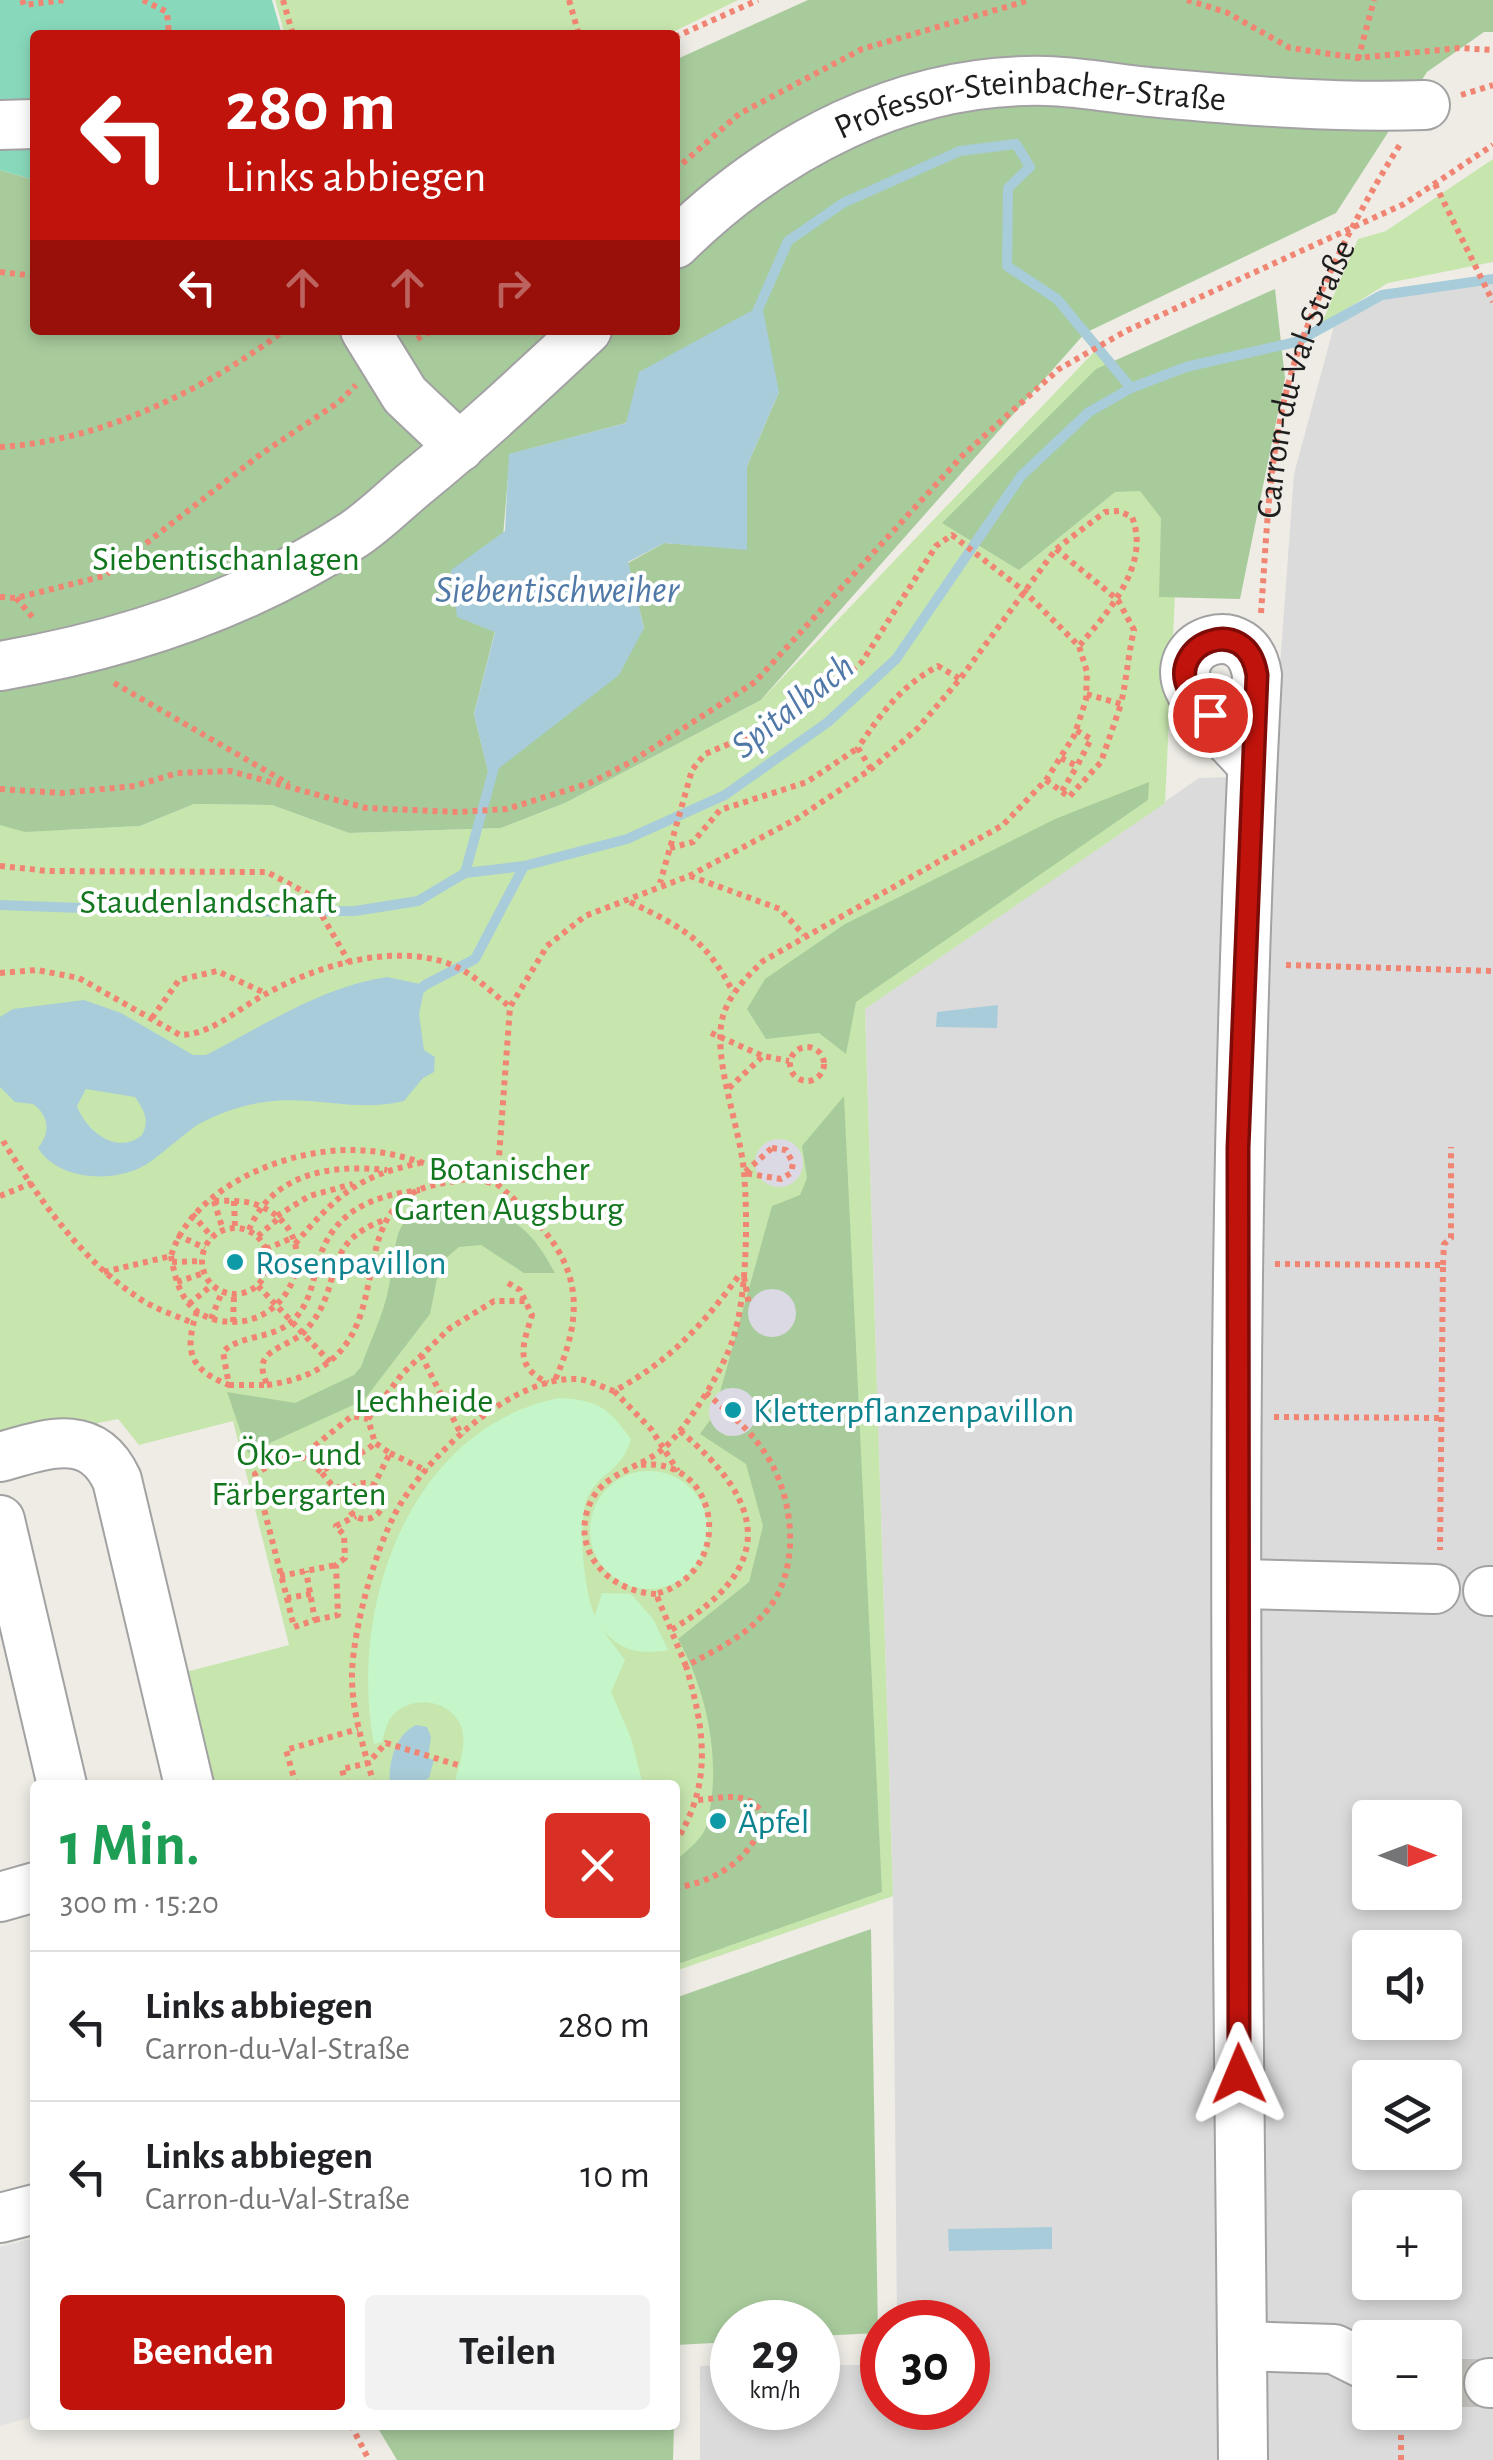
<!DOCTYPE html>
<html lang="de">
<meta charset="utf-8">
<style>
:root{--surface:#fff;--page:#f2f2f2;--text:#202124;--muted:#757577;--line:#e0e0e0;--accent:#c0130c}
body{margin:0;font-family:"Alegreya Sans",sans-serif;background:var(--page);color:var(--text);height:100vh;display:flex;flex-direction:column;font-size:38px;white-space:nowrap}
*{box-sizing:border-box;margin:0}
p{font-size:32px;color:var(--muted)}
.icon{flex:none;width:55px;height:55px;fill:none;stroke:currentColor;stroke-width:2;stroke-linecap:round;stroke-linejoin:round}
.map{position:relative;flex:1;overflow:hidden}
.sheet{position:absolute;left:30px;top:1780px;width:650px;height:650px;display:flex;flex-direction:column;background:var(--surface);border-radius:10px;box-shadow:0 5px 15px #0003}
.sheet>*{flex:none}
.guide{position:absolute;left:30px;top:30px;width:650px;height:305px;border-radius:10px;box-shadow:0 5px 15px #0003;background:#c0130c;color:#fff;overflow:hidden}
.needle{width:65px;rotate:90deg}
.controls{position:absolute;left:1352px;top:1800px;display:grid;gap:20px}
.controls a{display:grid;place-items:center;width:110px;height:110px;border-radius:10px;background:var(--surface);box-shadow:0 5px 15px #0003;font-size:50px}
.speed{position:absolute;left:710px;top:2300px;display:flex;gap:20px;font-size:50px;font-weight:700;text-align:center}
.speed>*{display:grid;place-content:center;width:130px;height:130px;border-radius:50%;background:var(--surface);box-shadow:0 5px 15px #0003;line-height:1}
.speed small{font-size:25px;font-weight:400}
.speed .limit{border:15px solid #d22;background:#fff;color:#111}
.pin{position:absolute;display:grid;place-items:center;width:85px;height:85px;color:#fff;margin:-42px;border:5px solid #fff;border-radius:50%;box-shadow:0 2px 10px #0007}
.me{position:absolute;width:110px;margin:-55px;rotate:359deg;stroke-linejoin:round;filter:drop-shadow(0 0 8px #0008)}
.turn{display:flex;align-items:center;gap:35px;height:210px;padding:0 30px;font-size:45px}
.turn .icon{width:130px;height:130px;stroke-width:2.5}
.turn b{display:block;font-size:70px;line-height:85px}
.lanes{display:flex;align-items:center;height:95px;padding:0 30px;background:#0003;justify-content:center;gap:50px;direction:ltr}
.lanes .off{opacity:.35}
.round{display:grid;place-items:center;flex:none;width:105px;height:105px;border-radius:10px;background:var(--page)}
.head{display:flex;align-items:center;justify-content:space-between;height:170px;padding:0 30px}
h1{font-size:60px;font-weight:600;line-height:75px;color:#1e9e55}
.primary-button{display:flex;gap:20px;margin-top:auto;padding:20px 30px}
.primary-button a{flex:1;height:115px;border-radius:10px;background:var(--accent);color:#fff;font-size:40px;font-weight:600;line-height:115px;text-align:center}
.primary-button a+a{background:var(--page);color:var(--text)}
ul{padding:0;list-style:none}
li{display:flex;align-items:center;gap:30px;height:150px;padding:0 30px;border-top:2px solid var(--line)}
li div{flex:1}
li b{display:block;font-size:38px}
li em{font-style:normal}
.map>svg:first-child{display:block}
</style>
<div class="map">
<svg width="1493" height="2460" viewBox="0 0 1493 2460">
<rect width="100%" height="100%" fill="#eeece5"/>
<path fill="#dcdbdb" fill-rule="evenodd" d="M 1493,280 L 1493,2460 L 700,2460 L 700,2366 L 732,2365 L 732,2408 L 818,2408 L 818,2365 L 882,2365 L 882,2408 L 968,2408 L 968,2322 L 897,2322 L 893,1896 L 865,1009 L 1199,778 L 1272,776 L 1294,474 L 1334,326 L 1388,298 ZM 1370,1818 L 1445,1818 L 1445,1892 L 1370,1892 ZM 1370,1948 L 1445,1948 L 1445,2022 L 1370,2022 ZM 1370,2078 L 1445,2078 L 1445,2152 L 1370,2152 ZM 1370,2208 L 1445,2208 L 1445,2282 L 1370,2282 ZM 1370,2338 L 1445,2338 L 1445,2412 L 1370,2412 Z"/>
<g fill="#c7e6ae">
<path d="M 275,0 L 738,0 L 667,35 L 285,35 Z"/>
<path d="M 1493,159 L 1493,262 L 1388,283 L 1321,325 L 1358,239 L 1386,231 Z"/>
<path d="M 1095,351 L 1142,386 L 1186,367 L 1165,803 L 865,1009 L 893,1896 L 675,1971 L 675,1785 L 207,1785 L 182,1673 L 289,1645 L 233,1421 L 139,1445 L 118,1419 L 0,1442 L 0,824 L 64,830 L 140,826 L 194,804 L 272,805 L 349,833 L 501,828 L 565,803 L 761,700 Z"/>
</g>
<g fill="#a8cb9c" fill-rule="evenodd">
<path d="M 808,0 L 1493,0 L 1493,32 L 1484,32 L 1427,72 L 1336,213 L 1085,333 L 761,700 L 565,803 L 501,828 L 349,833 L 272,805 L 194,804 L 140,826 L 25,832 L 0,825 L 0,170 L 35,180 L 35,330 L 675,330 L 675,60 ZM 779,392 L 747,466 L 746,549 L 664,543 L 628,563 L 644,628 L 489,775 L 474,714 L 495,631 L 510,454 L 626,423 Z"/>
<path d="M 1275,289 L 1285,378 L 1240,599 L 1159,597 L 1161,518 L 1140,491 L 1115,492 L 1019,570 L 942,523 L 1096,369 Z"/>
<path d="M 1149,782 L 1148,800 L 856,1002 L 846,1054 L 819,1033 L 766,1039 L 747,1009 L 765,979 L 845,924 L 1055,819 Z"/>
<path d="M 844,1096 L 882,1892 L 675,1965 L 675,1862 C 684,1852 702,1840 706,1827 C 723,1766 708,1693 678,1639 L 749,1582 L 763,1526 L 746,1464 L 700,1434 L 710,1420 L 726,1436 L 749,1430 L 727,1388 L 720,1392 L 772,1206 L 800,1195 L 807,1178 L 802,1146 Z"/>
<path d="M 454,1200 C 510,1218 525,1218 555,1273 L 524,1273 L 481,1245 L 459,1247 L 440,1263 L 430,1314 L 364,1400 L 248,1453 L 227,1392 L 295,1403 L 354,1375 L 361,1367 C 370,1341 384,1314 389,1286 C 400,1229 389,1215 454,1200 Z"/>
<path d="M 871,1929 L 878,2333 L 818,2336 L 818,2322 L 732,2322 L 732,2342 L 676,2345 L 675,2372 L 675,1998 Z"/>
<path d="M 376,2425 L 674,2425 L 673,2460 L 397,2460 Z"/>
</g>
<g fill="#c4f6ca">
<path d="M 559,1398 C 599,1400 608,1408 631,1439 C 621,1472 604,1469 589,1494 C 576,1517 584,1594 595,1616 L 602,1593 L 631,1594 L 653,1619 L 668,1650 C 636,1655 620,1650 600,1627 L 625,1660 L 611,1692 L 631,1738 L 643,1785 L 454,1785 C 458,1768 467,1747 462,1729 C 452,1698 408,1693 390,1719 C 386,1725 384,1735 382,1742 L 374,1744 C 348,1608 409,1428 559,1398 Z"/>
<circle cx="649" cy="1530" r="59"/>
</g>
<path fill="#88d9bc" d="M 0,0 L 272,0 L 282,35 L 35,35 L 35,180 L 0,170 Z"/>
<path fill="#e2e2e2" d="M 35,2238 L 35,2416 L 0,2426 L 0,2247 Z"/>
<g fill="#dad9e4">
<circle cx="779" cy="1163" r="24"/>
<circle cx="772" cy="1313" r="24"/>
<circle cx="733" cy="1412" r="24"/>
</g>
<g fill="#a8ccd9" fill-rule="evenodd">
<path d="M 762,305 L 779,392 L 747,466 L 747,550 L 664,543 L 628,562 L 644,628 L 619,675 L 489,776 L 474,714 L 495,632 L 457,617 L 451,570 L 505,531 L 509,454 L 626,423 L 639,372 Z"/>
<path d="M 387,977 L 425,985 L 419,1014 L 424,1050 L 435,1057 L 434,1072 L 423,1078 L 404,1101 C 357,1113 311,1095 265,1102 C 242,1105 220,1113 199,1124 C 182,1135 167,1150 150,1162 C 119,1184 59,1182 38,1148 C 51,1132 49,1116 33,1104 L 15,1102 L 0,1087 L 0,1017 L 13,1009 L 84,1000 L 121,1013 L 193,1055 L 206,1055 C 265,1025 321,987 387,977 ZM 86,1089 L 135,1097 C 144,1110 150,1120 142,1135 C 117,1156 86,1131 77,1106 Z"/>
<path d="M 998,1005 L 997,1028 L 936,1027 L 937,1012 Z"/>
<path d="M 416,1725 L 427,1727 L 431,1737 L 428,1758 L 434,1760 L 429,1778 L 417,1785 L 390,1785 C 388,1763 395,1735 416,1725 Z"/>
<path d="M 1052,2227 L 1052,2249 L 949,2251 L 948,2229 Z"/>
</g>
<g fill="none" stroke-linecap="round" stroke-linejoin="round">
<g stroke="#a8ccd9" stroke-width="10">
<path d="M 756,314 L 788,241 L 843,203 L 960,151 L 1016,144 L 1030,167 L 1008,188 L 1007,266 L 1057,299 L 1131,388"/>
<path d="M 465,873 L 495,764"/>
<path d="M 0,905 L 190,912 L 355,911 L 418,901 L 465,873 L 524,866 L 627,839 L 725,795 L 828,722 L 896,659 L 1021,476 L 1089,412 L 1131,388 L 1186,367 L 1296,342 L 1382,295 L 1493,279"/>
<path d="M 415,994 L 425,985 L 475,959 L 524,866"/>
</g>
<path stroke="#c4c3bd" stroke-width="48" stroke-dasharray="48 24" stroke-linecap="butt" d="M 1445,2383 L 1489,2383"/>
<g stroke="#a2a2a2" stroke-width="52">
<g id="minor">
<path d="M 0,125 L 35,124"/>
<path id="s2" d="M 675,244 C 774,147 904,77 1047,81 C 1084,82 1122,90 1160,93 C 1248,101 1336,108 1425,105"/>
<path d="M 365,330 L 405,395 L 460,447"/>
<path d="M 0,666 C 124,645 247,604 353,535 C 376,520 396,499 417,482 C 476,434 531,382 587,330"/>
<path d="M 0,1457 C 46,1444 92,1426 117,1480 L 189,1785"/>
<path d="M 0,1520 L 62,1785"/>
<path d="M 1239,1584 L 1435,1589"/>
<path d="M 1488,1591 L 1493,1591"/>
<path d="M 0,1897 L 35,1887"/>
<path d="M 0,2218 L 35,2209"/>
<path d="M 1242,2346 L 1334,2349 L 1370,2367"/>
<path d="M 1489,2383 L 1493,2383"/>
<path d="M 1243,2460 C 1238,1865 1225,1269 1257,675 C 1248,613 1169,641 1188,686 C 1200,714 1233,742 1252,765"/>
</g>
</g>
<g stroke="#f18573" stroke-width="6" stroke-dasharray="5 5" stroke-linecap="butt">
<path d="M 22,0 L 24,5 L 65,0"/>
<path d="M 143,0 L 167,12 L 169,35"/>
<path d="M 283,0 L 293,35"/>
<path d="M 569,0 L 579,35"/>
<path d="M 1187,0 L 1226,12 L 1290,48 L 1358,58 L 1459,48 L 1493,50"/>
<path d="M 675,37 L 758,0"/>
<path d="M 1358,59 L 1374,0"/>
<path d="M 1461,95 L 1493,85"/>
<path d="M 675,170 L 739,114 L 862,49 L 1030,0"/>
<path d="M 1435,184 L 1493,302"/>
<path d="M 0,272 L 35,276"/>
<path d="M 417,339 L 433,330"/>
<path d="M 0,447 C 101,441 205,390 285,330"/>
<path d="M 1056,549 L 1118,600 L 1134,630 C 1128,655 1127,677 1121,704 L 1086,694"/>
<path d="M 0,597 L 16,598 L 104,576 L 261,454 L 339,402 L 356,385"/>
<path d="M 16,598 L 35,620"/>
<path id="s1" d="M 1261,613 C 1267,531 1269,443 1294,364 C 1319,287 1358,211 1401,143"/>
<path d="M 114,683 L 289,784"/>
<path d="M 1061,758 L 1077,766 L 1091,739 L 1076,730"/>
<path d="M 871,769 L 858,748 C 881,713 901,686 938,666 L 960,679"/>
<path d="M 1046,780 L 1069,797 L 1101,762 L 1121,704"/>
<path d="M 0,789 L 61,793 L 135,786 L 177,773 L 230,771 L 366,808 L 457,812 L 507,809 L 590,783 L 631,762 L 755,682 L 962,456 L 1059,369 L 1126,331 L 1404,204 L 1493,145"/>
<path d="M 1062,791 L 1077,766"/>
<path d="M 670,848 L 693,842 L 720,810 L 807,782 L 858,748"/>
<path d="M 0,866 L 48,871 L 267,872 L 310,895 L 349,962"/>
<path d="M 690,876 L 780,909 L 804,935"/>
<path d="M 630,902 C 683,928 705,938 733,992"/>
<path d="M 1286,965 L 1493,971"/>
<path d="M 0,973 L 37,970 L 79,978 L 180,1035 C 212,1034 235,1011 262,996 C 313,967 389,943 447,963 C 471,971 490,991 510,1007"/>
<path d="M 152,1018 L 179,980 L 217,971 L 265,993"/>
<path d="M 711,1033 L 763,1056 L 789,1061"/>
<circle cx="807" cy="1064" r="17"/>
<path d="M 729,1088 L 763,1056"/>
<path d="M 3,1141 C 37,1196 81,1260 136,1296 C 152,1308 174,1315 193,1323"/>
<path d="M 772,1148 L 786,1150 L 793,1163 L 791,1173 L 781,1179 L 744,1173 Z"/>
<path d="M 497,1184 C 569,1246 595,1290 555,1380"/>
<path d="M 0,1196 L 32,1183"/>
<path d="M 214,1201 L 223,1230"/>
<path d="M 234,1201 L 235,1228"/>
<path d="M 192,1214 L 212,1237"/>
<path d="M 277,1216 L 309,1196 L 353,1184"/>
<circle cx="235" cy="1261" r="33"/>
<path d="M 249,1230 C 272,1173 331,1164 387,1170"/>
<path d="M 177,1235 L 205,1248"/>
<path d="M 258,1236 L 279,1218"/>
<path d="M 295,1244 C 336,1196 357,1176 420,1163"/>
<path d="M 266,1249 L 292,1238"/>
<path d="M 171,1256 C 176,1285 184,1312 216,1320 C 290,1337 330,1238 262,1207 C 246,1199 227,1201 209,1201"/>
<path d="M 172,1262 L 202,1261"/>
<path d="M 268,1262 L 297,1262"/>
<path d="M 1275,1264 L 1443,1265 L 1440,1550"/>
<path d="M 1443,1265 L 1444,1244 L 1451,1238 L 1451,1147"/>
<path d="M 104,1272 L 171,1256 C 193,1183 298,1143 370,1151 C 414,1155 454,1177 497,1184 L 510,1007 L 547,946 L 585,916 L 689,876 L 798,818 L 871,769 L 918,728 L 960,679 L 1056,549 L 1105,512 L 1119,511 L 1132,517 C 1151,565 1108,612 1079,646"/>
<path d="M 744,1277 L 749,1305"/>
<path d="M 177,1282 L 204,1273"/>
<path d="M 508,1283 L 520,1290 L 532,1315 C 523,1345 513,1366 548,1383"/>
<path d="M 258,1286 L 330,1362"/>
<path d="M 189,1304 L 212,1285"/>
<path d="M 197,1311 C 184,1352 189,1369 229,1385 L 223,1352 C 240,1334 272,1340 292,1321 C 308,1307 312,1286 317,1266 C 331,1212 370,1196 420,1190"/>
<path d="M 211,1319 L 222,1292"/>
<path d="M 233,1322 L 234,1295"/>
<path d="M 421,1355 L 462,1436"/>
<path d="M 229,1385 L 267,1385 C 265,1379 261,1370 263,1363 C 267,1348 295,1343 305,1331 C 347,1286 316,1243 387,1219"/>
<path d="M 267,1385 C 413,1365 335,1225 421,1189 C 434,1184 452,1182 466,1179"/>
<path d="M 614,1391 L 651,1429 L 678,1471"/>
<path d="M 1274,1417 L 1443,1418"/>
<path d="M 368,1419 L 402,1374 L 450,1328 L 494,1301 L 527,1301"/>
<path d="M 680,1431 C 768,1504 776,1568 671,1630 L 686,1666"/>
<path d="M 390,1453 L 427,1471"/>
<path d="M 302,1456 L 321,1472"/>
<path d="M 641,1465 C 719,1456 738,1571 656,1594 L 671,1630"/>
<circle cx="365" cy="1501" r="18"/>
<path d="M 350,1492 L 332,1485 L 321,1472 C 339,1458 358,1459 375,1443"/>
<path d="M 280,1576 L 336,1565"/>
<path d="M 311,1594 L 287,1598 L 255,1474 L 281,1459 L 302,1456 L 352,1416 L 368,1419 L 375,1443 L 390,1453 L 374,1485"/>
<path d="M 656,1594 C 609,1592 568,1550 591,1501 C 606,1471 642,1468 664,1448 C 688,1427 723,1370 733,1339 C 747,1296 748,1219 744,1173 C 741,1129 711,1057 723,1016 C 730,993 746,978 763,961 L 1003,825 L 1046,780 L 1074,736 L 1086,700 L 1087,672 L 1079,646 L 1024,591 L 952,535 L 936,546 L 862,662 L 800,714 L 705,754 L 692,770 L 660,883"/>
<path d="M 287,1598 L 294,1627 L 315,1620 L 306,1571"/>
<path d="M 315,1620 L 338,1615 L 336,1565 L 345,1558 L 344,1535 L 336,1526 L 356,1516"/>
<path d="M 296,1785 L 286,1750 L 358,1729"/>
<path d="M 346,1785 L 342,1769 L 368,1763 L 386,1743 L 461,1766"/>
<path d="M 374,1785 C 364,1748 351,1711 352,1672 C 354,1626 375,1550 397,1510 C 427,1456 512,1376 577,1379 C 589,1380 602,1387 614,1391 C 669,1362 704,1324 740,1274"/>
<path d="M 675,1843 C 713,1784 705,1731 686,1666 C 716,1650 748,1635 769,1608 C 803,1564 793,1488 760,1446 C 745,1425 724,1409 705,1392"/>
<path d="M 675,1888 C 715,1882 755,1858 764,1816 C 749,1789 725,1798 698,1800"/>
<path d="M 351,2425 L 369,2460"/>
<path d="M 1401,2460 L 1401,2412"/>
</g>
<use href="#minor" stroke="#fff" stroke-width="48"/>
</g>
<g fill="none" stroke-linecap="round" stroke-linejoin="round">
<g stroke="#7d0c08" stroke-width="25">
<path id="route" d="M 1210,715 C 1204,707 1194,699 1189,690 C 1165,645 1247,610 1257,675 L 1238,1148 L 1239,2074"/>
</g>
<use href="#route" stroke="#c0130c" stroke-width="18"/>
</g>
<g fill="#0f9aa8" stroke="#fff" stroke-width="4">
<circle cx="235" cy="1262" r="10"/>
<circle cx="733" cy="1410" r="10"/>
<circle cx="718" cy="1821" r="10"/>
</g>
<g text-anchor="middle" stroke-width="8" stroke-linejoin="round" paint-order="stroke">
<g font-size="35" fill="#1e1e1e" stroke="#fff">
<text dy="12" stroke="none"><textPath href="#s2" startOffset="398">Professor-Steinbacher-Straße</textPath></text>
<text dy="12" stroke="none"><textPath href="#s1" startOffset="240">Carron-du-Val-Straße</textPath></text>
</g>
<g font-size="35" fill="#12761e" stroke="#fff">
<text x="226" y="570">Siebentischanlagen</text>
<text x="208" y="913">Staudenlandschaft</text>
<text x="509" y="1180">Botanischer<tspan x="509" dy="40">Garten Augsburg</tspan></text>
<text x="424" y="1412">Lechheide</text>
<text x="299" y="1465">Öko- und<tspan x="299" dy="40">Färbergarten</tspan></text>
</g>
<g font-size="35" fill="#0d838f" stroke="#fff" text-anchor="start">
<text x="255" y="1274">Rosenpavillon</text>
<text x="753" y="1422">Kletterpflanzenpavillon</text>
<text x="738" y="1833">Äpfel</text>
</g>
<g font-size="38" font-style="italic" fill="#5079a8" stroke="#fff">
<text x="557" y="602">Siebentischweiher</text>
<text transform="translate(792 705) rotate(-38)" y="13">Spitalbach</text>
</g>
</g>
</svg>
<div class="controls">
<a><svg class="needle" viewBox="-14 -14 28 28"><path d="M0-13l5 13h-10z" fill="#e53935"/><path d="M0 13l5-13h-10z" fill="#757577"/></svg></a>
<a><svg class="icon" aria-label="sound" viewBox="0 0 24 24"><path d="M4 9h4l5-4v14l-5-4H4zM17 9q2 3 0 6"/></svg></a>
<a><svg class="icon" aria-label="layers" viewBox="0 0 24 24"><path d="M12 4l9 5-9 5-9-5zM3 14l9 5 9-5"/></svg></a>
<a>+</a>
<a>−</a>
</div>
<div class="speed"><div>29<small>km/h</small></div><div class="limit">30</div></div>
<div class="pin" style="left:1210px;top:715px;background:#d93025"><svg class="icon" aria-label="arrive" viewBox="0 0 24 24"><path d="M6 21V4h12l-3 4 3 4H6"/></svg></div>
<svg class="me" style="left:1239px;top:2074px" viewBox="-20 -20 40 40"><path d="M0-17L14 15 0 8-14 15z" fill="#c0130c" stroke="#fff" stroke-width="4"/></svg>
<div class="guide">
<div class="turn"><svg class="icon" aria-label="left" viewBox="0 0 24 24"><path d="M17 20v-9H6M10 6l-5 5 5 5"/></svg><div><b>280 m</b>Links abbiegen</div></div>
<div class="lanes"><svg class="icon" aria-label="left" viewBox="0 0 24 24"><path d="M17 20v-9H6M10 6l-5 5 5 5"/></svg><svg class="icon off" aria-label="ahead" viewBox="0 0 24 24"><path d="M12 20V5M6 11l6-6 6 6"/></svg><svg class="icon off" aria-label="ahead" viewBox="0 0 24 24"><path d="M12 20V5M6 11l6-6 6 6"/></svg><svg class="icon off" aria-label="right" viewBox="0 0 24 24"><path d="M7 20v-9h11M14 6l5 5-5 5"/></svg></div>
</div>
<section class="sheet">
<div class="head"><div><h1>1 Min.</h1><p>300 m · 15:20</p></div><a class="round" style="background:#d93025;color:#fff"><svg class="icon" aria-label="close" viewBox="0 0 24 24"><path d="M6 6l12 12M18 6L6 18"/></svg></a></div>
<ul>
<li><svg class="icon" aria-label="left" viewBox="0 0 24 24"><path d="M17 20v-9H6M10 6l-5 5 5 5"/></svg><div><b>Links abbiegen</b><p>Carron-du-Val-Straße</p></div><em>280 m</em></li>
<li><svg class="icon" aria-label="left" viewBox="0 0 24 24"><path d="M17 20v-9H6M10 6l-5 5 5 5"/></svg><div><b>Links abbiegen</b><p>Carron-du-Val-Straße</p></div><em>10 m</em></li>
</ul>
<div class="primary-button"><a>Beenden</a><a>Teilen</a></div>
</section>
</div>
